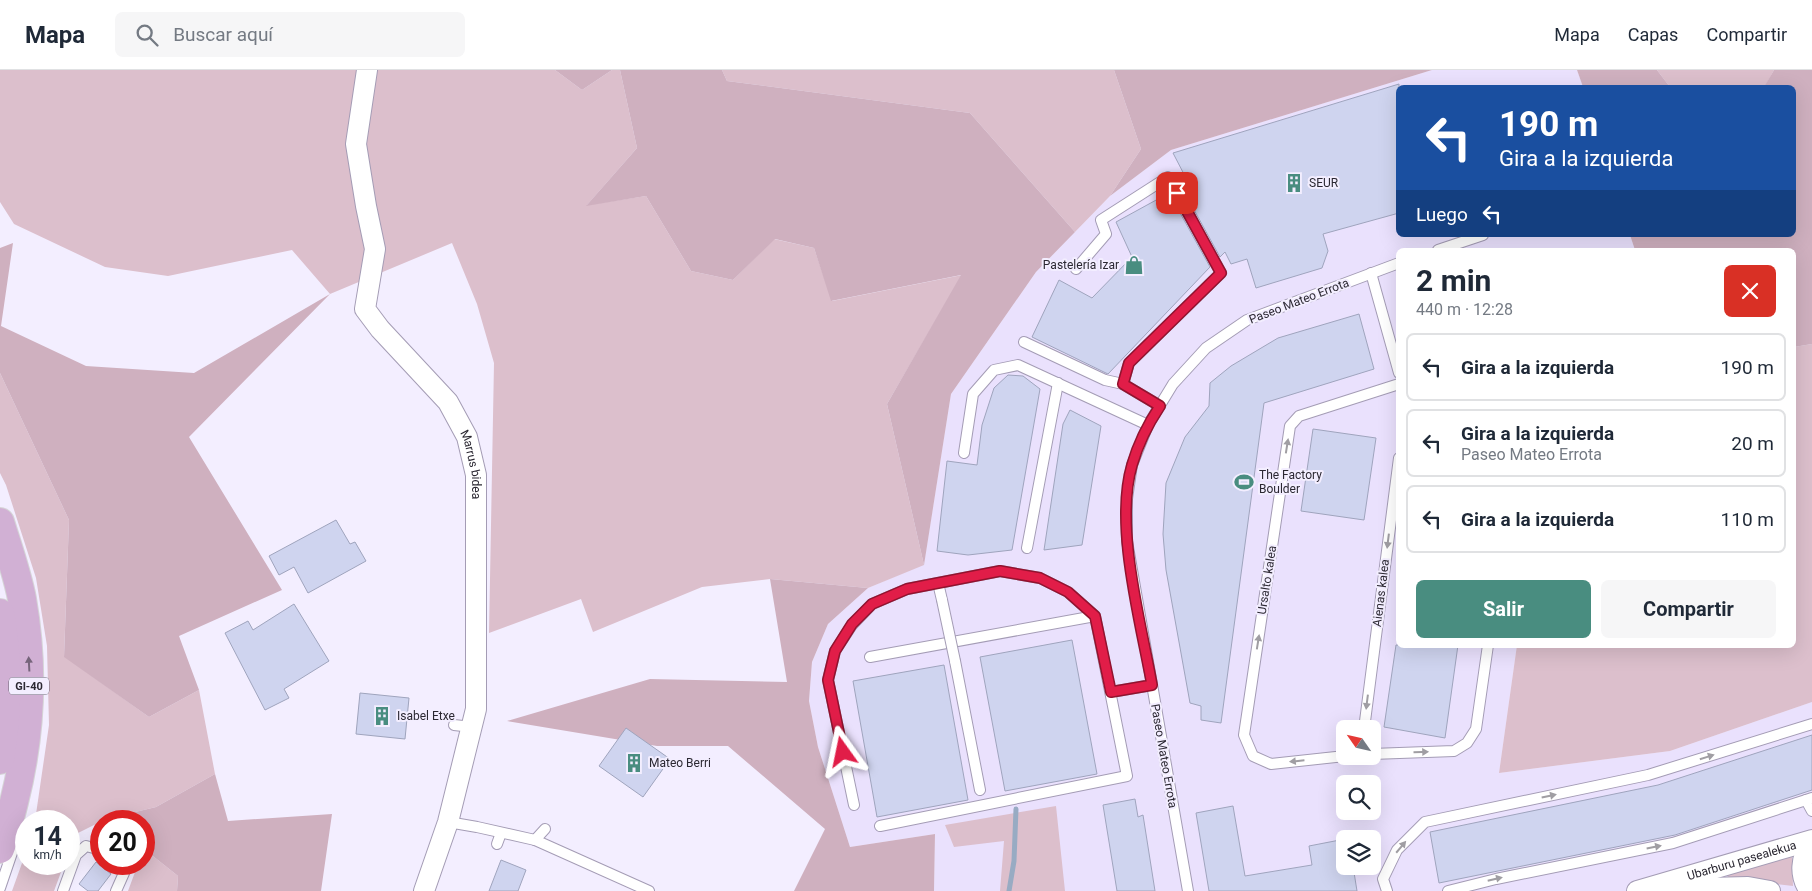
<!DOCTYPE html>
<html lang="es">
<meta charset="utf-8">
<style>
:root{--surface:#fff;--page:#f6f6f7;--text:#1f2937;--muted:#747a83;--line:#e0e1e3;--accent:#498d80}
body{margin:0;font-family:Roboto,sans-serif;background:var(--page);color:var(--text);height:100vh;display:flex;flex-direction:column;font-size:19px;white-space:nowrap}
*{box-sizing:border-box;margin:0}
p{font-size:16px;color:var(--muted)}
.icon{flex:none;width:28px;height:28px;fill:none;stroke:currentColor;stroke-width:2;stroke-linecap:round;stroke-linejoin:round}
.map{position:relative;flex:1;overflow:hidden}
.sheet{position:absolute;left:1396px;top:178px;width:400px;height:400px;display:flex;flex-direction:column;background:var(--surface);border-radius:8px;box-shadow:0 5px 20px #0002}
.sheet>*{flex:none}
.hud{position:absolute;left:1396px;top:15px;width:400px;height:152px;border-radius:8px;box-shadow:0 5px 20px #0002;background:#1a4fa0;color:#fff;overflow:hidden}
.needle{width:32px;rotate:304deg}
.controls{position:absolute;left:1336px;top:650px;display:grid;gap:10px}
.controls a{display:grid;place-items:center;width:45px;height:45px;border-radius:8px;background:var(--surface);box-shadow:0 5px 20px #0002;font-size:25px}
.speed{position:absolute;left:15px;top:740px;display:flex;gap:10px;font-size:25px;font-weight:700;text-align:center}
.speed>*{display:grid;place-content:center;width:65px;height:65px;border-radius:50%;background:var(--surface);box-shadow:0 5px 20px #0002;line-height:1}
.speed small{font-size:12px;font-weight:400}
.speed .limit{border:8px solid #d22;background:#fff;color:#111}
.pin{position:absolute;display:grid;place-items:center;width:42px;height:42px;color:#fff;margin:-21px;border-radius:10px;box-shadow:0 2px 8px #0006}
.me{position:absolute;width:55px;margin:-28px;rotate:348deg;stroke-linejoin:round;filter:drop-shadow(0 0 4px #0008)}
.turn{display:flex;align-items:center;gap:18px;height:105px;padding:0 20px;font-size:22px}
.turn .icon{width:65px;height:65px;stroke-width:2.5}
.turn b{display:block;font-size:35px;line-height:42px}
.then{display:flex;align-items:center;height:48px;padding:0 20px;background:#0003;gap:10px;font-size:19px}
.round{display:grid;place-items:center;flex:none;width:52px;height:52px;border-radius:8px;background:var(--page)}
.headline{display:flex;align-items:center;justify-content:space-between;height:85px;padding:0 20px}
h1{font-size:30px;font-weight:700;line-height:38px}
.button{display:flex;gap:10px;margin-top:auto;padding:10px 20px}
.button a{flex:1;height:58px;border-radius:8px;background:var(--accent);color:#fff;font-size:20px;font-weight:700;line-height:58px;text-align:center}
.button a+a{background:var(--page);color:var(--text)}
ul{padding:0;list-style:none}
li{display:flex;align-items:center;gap:15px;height:68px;margin:0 10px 8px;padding:0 10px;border:2px solid var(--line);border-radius:8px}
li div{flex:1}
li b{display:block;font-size:19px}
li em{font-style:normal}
header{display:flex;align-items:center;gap:30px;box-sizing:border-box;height:70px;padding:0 25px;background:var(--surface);border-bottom:1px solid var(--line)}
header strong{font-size:24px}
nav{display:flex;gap:28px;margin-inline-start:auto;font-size:18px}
.search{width:350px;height:45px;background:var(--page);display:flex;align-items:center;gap:12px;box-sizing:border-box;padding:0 18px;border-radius:8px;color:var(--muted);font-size:19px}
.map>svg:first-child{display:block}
</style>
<header>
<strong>Mapa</strong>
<div class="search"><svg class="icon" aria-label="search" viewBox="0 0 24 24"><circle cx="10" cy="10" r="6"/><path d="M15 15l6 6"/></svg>Buscar aquí</div>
<nav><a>Mapa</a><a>Capas</a><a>Compartir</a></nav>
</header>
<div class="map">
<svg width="1812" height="821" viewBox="0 0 1812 821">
<rect width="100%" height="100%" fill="#f3eeff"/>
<path fill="#eae1fd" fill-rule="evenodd" d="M 1432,0 L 1577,0 L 1583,17 L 1399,18 L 1399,165 L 1630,165 L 1635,180 L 1399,180 L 1399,575 L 1517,575 L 1499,703 L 1670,681 L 1812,632 L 1812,821 L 934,821 L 935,764 L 850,777 L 818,677 L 809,631 L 812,592 L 828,554 L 868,518 L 924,494 L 951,324 L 1036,202 L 1110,126 L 1171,80 ZM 1345,659 L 1372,659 L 1372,686 L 1345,686 ZM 1345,714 L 1372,714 L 1372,741 L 1345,741 ZM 1345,769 L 1372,769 L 1372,796 L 1345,796 Z"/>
<g fill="#dcbfcc">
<path d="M 0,0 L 555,0 L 582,20 L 612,0 L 620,0 L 637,78 L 587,135 L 646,126 L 691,201 L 733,210 L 774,169 L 814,178 L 832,231 L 962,205 L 887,334 L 924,495 L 868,518 L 770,509 L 702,517 L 593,562 L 581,529 L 489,563 L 494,293 L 477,234 L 452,173 L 330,224 L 292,180 L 168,206 L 105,197 L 14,154 L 0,132 Z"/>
<path d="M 722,0 L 1114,0 L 1141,79 L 1110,126 L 1075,162 L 970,43 L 727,11 Z"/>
<path d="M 1657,0 L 1774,0 L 1764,18 L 1670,17 Z"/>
<path d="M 1812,274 L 1812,632 L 1670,681 L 1499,703 L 1517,575 L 1794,575 L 1794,277 Z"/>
<path d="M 0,303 L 69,450 L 64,586 L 149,647 L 199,620 L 215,704 L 156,737 L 106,749 L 74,765 L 69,780 L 69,751 L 35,751 L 49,655 L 47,576 L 36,508 L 6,415 L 0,403 Z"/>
<path d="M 1056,736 L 1065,821 L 1000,821 L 1004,771 L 954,777 L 945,755 Z"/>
<path d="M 144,779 L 178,806 L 177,821 L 128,821 L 138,794 L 144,794 Z"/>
<path d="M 26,782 L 26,794 L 64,794 L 54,821 L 12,821 Z"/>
<path d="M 1792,785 L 1793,816 L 1728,808 L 1727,804 Z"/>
</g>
<g fill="#cfb0bf">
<path d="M 555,0 L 612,0 L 582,20 Z"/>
<path d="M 620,0 L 722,0 L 727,11 L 970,43 L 1075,162 L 1036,202 L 951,324 L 924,495 L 887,334 L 961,205 L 831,231 L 814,178 L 775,169 L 733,210 L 691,201 L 646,126 L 586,136 L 637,78 Z"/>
<path d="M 1114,0 L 1432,0 L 1171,80 L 1110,126 L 1141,79 Z"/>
<path d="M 1577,0 L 1657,0 L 1670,17 L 1583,17 Z"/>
<path d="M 1774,0 L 1812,0 L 1812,274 L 1794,277 L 1794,180 L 1635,180 L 1630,165 L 1794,165 L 1794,18 L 1764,17 Z"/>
<path d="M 13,173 L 1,256 L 86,296 L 194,303 L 330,224 L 189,367 L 282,520 L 179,566 L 199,620 L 149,647 L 64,587 L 69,450 L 0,303 L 0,178 Z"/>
<path d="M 770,509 L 868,518 L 828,554 L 812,592 L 809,631 L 818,677 L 850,777 L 935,764 L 934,821 L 794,821 L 825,759 L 728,676 L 657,676 L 507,651 L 650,609 L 787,612 Z"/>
<path d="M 215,704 L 228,751 L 332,744 L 321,821 L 177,821 L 178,806 L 144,779 L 144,751 L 110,751 L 106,749 L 156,737 Z"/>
</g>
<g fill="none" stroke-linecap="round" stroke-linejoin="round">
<path stroke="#98abc3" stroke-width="5" d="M 1009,821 L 1014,791 L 1016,739"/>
</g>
<g fill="#cfd4ef" stroke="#9fa4bd">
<path d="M 1399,14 L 1399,143 L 1323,164 L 1328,181 L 1322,198 L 1256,218 L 1247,189 L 1231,194 L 1225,182 L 1220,187 L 1181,116 L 1188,112 L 1173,83 Z"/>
<path d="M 1169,123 L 1210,197 L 1108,304 L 1032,267 L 1059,210 L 1092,228 L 1132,187 L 1116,152 Z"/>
<path d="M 1359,244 L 1374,299 L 1264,333 L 1221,653 L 1201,650 L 1201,636 L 1190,633 L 1166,500 L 1163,464 L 1166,413 L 1185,367 L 1209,336 L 1210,313 L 1231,296 L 1278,268 Z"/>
<path d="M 1008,305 L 1023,306 L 1040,319 L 1012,480 L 968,485 L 937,481 L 947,391 L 977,395 L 982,355 L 994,318 Z"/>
<path d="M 1070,340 L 1101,356 L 1082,475 L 1044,480 L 1063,354 Z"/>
<path d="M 1313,359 L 1376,368 L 1364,450 L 1301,441 Z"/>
<path d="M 336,450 L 350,474 L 355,472 L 366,491 L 308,523 L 294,497 L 279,505 L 269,486 Z"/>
<path d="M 294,534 L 329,591 L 284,619 L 289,628 L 265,640 L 225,563 L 248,551 L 253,560 Z"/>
<path d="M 1072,570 L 1097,704 L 1005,721 L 980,587 Z"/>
<path d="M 1396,575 L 1458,575 L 1445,668 L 1384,657 Z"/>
<path d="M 944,595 L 968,730 L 877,747 L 853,611 Z"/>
<path d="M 360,623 L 409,628 L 405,669 L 356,664 Z"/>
<path d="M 626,658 L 670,689 L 643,727 L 599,696 Z"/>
<path d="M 1812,665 L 1812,720 L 1675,765 L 1439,813 L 1430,762 L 1658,715 Z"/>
<path d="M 1135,729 L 1138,747 L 1143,745 L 1155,821 L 1117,821 L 1103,735 Z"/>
<path d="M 1233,736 L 1245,806 L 1312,795 L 1309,776 L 1345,769 L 1345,796 L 1353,796 L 1357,821 L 1209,821 L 1196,743 Z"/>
<path d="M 501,790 L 526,800 L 518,821 L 489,821 Z"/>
<path d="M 96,792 L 111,804 L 98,821 L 88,821 L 79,814 Z"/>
</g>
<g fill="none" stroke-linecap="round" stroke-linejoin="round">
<g stroke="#a49cb5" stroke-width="12">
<g id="service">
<path d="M 1438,180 L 1483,165"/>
<path d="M 1076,199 L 1106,164 L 1101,150 L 1168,107 L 1221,203 L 1129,293 L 1123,314"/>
<path d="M 1371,203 L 1399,303"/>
<path d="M 1024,272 L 1105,310 L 1123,314 L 1160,336"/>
<path d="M 964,383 L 973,324 L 994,300 L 1018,295 L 1148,355"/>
<path d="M 1027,478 L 1058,313"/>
<path d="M 938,513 L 942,530"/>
<path d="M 870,587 L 1095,546 L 1127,706 L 880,756"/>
<path d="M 955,591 L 980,720"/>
<path d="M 1111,622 L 1152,615"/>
<path d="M 454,655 L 472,657"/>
<path d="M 1364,659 L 1399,388"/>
<path d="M 1372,684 L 1454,681 L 1467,673 L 1476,659 L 1488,575"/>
<path d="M 1345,686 L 1271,694 L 1253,686 L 1244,665 L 1290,356 L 1299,346 L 1399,314"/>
<path d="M 1812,728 L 1806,730 L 1812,741"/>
<path d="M 854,735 L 828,610 L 835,581 L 852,555 L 872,534 L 907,519 L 1000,501 L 1040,508 L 1068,522 L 1095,546"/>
<path d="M 448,752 L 477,757 L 535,770 L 649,821"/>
<path d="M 535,770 L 545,759"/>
<path d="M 497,774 L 501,763"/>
<path d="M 0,818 L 16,771"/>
<path d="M 63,821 L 76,785 L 86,776 L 101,780"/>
<path d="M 116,821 L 124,803 L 119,794"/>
<path d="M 1188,821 L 1127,471 L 1127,429 L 1132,395 L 1148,355 L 1173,314 L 1206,278 L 1247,250 L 1399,193"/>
<path d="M 1387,821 L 1383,809 L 1397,780 L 1425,752 L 1648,705 L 1812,654"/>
<path d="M 1448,821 L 1496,809 L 1673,773 L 1806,730"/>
</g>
</g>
<g stroke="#a49cb5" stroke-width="22">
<g id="minor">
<path id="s1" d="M 367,0 L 356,74 L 366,136 L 375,179 L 365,239 L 380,259 L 448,332 L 467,367 L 476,405 L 476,639 L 448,752 L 424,821"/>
<path d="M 1669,819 L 1748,817 L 1770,821"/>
<path id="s2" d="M 1637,821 L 1812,770"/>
<path d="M 1810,821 C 1799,806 1800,787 1812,773"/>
</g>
</g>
<g stroke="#d5d4d6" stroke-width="30">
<g id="primary">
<path d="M 0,452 C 8,478 17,503 22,529 C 34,597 31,665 14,732 C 10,748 6,764 0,779"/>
<path d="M 0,543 C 9,591 8,641 0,690"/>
</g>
</g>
<use href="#service" stroke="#fff" stroke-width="10"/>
<use href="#minor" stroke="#fff" stroke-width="20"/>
<use href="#primary" stroke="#d1b0d4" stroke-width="28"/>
<g stroke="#a49cb5" stroke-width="12" stroke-linecap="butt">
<path id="service-bridge" d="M 942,530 L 955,591"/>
</g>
<use href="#service-bridge" stroke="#fff" stroke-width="10"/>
</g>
<defs><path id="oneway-solid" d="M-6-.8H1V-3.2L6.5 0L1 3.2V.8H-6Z" transform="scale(1.25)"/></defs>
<g fill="#a09ea3">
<use href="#oneway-solid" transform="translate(1287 376) rotate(-81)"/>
<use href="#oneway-solid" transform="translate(1388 471) rotate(97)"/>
<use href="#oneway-solid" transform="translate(1258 572) rotate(-81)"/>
<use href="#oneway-solid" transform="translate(1367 632) rotate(97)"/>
<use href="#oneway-solid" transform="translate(1421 682) rotate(-2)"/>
<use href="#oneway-solid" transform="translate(1707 687) rotate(-17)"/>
<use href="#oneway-solid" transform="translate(1297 691) rotate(174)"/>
<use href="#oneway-solid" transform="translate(1549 726) rotate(-12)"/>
<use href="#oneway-solid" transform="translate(1401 777) rotate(-50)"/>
<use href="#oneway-solid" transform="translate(1654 777) rotate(-11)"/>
<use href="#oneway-solid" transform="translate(1495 809) rotate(-13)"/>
</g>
<use fill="#76657b" href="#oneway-solid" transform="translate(29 594) rotate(-93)"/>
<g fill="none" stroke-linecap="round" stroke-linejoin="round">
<g stroke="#92132f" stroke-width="12">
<path id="route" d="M 843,682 L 828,610 L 835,581 L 852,554 L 872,534 L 907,519 L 1000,501 L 1040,508 L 1068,522 L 1095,546 L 1111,622 L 1152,615 C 1141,553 1114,456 1132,395 C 1138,374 1148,354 1160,336 L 1123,314 L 1129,293 L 1221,203 L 1177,123"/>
</g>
<use href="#route" stroke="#e11d48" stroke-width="9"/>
</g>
<defs>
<g id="building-bare" transform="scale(1.5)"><path d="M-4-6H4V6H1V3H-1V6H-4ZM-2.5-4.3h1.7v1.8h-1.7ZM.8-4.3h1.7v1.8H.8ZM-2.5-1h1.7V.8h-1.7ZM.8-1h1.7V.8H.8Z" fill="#498d80" stroke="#f3eeff" stroke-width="2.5" paint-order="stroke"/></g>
<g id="shop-bare" transform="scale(1.5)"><path d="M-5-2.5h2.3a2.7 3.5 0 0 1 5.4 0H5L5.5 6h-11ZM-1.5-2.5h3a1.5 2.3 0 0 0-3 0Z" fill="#498d80" stroke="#f3eeff" stroke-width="2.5" paint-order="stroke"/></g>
<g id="stadium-bare" transform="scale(1.5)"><path d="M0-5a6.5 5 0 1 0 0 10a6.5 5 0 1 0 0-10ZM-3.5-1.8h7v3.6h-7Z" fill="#498d80" stroke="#f3eeff" stroke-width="2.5" paint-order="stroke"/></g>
</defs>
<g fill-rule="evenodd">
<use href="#building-bare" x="1294" y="113"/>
<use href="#shop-bare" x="1134" y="195"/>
<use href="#stadium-bare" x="1244" y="412"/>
<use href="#building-bare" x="382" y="646"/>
<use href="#building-bare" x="634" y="693"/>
</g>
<g text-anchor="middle" stroke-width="4" stroke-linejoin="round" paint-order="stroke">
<rect fill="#f3eeff" stroke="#676370" stroke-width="1" x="9" y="607.5" width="40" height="17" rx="4"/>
<g font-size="11" font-weight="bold" fill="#2b2832">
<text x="29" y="620">GI-40</text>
</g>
<g font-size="12" fill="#2b2832" stroke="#f3eeff" text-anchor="start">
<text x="1309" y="117">SEUR</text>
<text x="1119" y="199" text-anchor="end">Pastelería Izar</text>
<text x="1259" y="409">The Factory<tspan x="1259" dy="14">Boulder</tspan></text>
<text x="397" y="650">Isabel Etxe</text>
<text x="649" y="697">Mateo Berri</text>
</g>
<g font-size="12" fill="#2b2832" stroke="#f3eeff">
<text transform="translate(1299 231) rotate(-21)" y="4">Paseo Mateo Errota</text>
<text dy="4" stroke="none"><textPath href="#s1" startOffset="435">Marrus bidea</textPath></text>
<text transform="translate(1267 510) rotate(-81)" y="4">Ursalto kalea</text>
<text transform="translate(1381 523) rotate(-83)" y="4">Aienas kalea</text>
<text transform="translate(1164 686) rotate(80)" y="4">Paseo Mateo Errota</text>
<text dy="4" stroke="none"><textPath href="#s2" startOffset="109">Ubarburu pasealekua</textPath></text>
</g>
</g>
</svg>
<div class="controls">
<a><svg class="needle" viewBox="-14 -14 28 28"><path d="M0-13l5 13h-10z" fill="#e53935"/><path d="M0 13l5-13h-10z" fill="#747a83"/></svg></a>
<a><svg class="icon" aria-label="search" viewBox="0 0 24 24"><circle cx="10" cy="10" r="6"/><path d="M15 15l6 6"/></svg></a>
<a><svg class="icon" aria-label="layers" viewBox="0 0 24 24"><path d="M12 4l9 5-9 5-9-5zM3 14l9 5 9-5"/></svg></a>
</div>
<div class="speed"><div>14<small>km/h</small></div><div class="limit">20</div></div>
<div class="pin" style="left:1177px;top:123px;background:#d93025"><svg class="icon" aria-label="arrive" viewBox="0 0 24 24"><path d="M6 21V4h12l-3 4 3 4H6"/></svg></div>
<svg class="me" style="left:843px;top:682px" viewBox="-20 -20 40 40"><path d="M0-17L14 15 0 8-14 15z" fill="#e11d48" stroke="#fff" stroke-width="4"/></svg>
<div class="hud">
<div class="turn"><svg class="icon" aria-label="left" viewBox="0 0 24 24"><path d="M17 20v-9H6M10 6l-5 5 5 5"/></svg><div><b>190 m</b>Gira a la izquierda</div></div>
<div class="then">Luego<svg class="icon" aria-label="left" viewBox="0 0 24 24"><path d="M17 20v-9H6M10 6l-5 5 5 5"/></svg></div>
</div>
<section class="sheet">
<div class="headline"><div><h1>2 min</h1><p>440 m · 12:28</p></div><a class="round" style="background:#d93025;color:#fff"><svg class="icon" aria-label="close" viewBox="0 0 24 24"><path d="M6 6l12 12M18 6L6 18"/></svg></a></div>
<ul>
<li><svg class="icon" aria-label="left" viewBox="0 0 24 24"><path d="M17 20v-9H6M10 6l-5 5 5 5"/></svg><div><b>Gira a la izquierda</b></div><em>190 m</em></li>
<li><svg class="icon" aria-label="left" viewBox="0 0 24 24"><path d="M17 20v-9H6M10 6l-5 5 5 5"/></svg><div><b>Gira a la izquierda</b><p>Paseo Mateo Errota</p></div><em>20 m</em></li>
<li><svg class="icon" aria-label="left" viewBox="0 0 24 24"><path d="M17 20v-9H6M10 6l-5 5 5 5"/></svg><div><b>Gira a la izquierda</b></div><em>110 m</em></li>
</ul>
<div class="button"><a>Salir</a><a>Compartir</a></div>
</section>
</div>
